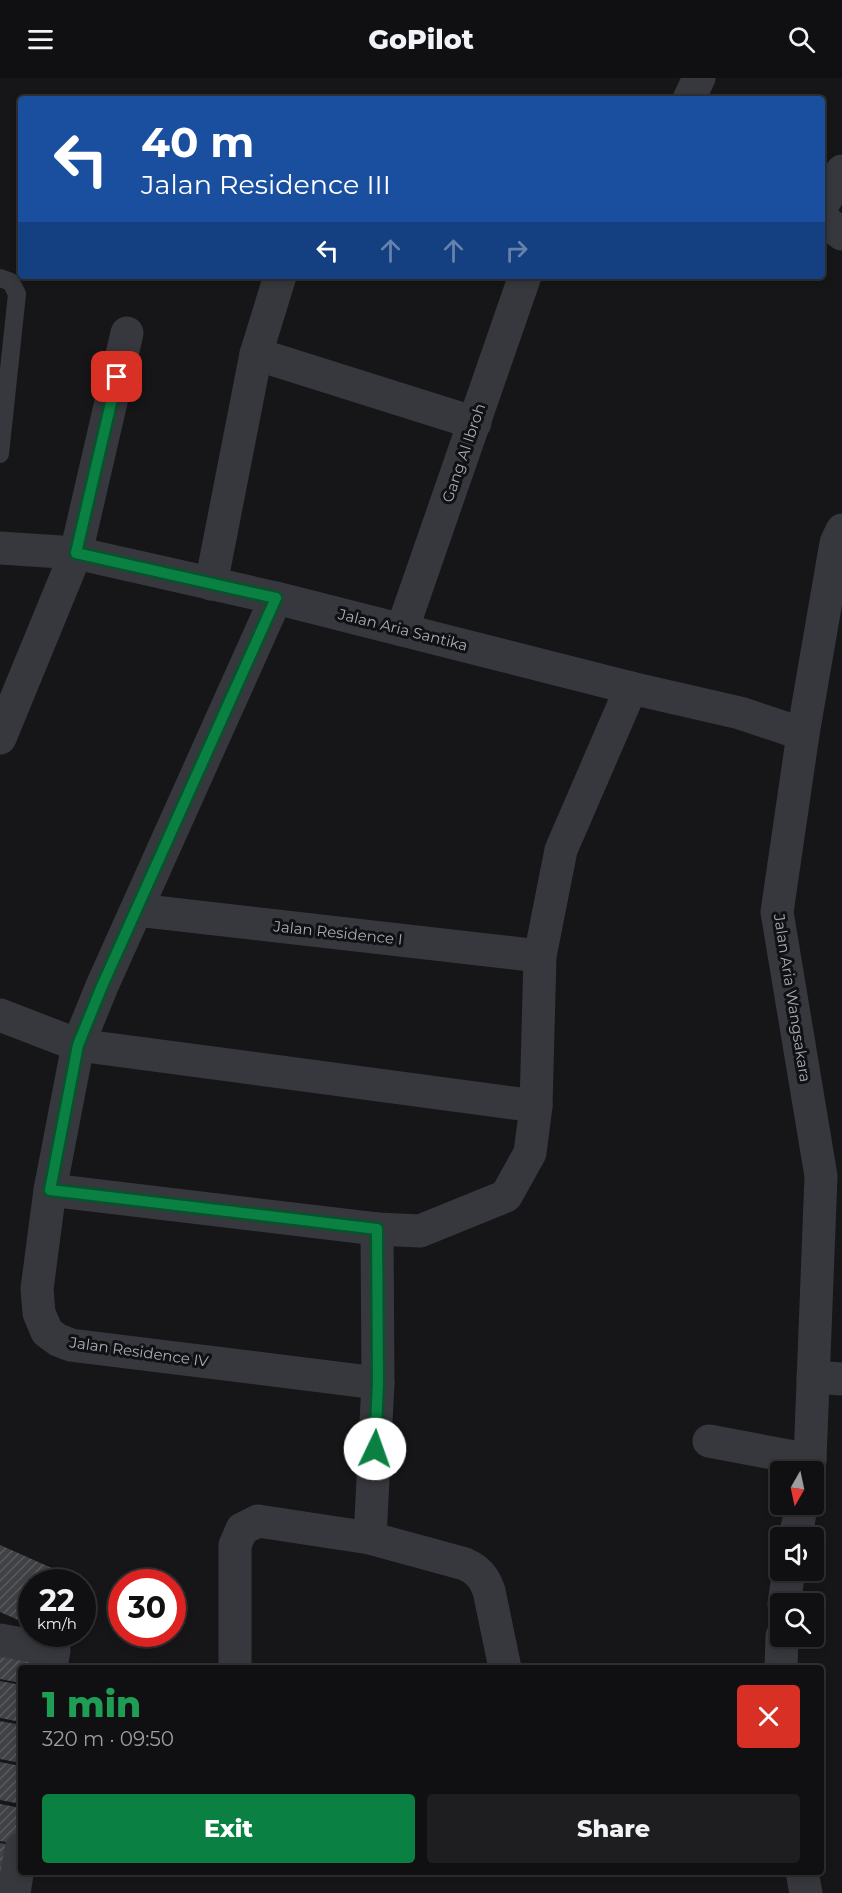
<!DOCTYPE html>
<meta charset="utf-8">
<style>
:root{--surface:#101012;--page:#1e1e20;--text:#f1f3f6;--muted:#9c9d9f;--line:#303032;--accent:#0b8043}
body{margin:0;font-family:Montserrat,sans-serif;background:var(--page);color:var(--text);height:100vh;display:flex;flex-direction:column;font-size:22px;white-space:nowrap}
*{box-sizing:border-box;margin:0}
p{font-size:20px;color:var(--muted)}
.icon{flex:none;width:33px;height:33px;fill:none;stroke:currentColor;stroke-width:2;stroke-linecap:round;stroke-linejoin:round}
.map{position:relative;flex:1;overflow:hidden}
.side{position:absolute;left:18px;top:1587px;width:806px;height:210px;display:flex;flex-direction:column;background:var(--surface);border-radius:6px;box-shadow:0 3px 9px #0003,0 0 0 2px var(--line)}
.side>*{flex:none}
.top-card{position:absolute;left:18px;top:18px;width:807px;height:183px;border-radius:6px;box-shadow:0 3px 9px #0003,0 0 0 2px var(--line);background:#1a4fa0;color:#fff;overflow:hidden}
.needle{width:39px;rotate:189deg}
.controls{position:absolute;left:770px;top:1383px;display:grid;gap:12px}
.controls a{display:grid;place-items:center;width:54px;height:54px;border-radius:6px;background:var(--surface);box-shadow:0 3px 9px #0003,0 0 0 2px var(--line);font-size:30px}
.speed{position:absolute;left:18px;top:1491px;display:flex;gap:12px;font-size:30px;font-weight:700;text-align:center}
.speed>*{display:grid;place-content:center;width:78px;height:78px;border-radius:50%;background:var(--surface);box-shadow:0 3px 9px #0003,0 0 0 2px var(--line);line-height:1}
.speed small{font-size:15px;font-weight:400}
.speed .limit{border:9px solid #d22;background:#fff;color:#111}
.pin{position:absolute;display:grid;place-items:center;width:51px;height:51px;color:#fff;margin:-26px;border-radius:12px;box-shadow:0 3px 9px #0006}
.me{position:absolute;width:66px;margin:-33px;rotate:3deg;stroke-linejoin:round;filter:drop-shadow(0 0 4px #0008)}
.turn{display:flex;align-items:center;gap:21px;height:126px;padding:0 24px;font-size:27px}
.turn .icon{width:78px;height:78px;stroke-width:2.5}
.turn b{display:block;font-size:42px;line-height:51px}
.lanes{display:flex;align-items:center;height:57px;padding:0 24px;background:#0003;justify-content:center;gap:30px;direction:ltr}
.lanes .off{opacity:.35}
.round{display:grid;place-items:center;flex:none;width:63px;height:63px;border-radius:6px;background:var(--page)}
.headline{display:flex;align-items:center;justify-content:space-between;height:102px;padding:0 24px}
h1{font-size:36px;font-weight:800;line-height:45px;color:#1e9e55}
.cta{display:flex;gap:12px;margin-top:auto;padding:12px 24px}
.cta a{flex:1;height:69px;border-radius:6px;background:var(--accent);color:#fff;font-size:24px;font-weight:800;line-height:69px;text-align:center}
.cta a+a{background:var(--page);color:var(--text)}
header{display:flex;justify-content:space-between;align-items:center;height:78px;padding:0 24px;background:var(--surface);font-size:27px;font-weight:800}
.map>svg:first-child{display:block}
</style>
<header><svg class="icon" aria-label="menu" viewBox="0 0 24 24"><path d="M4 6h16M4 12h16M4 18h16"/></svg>GoPilot<svg class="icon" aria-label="search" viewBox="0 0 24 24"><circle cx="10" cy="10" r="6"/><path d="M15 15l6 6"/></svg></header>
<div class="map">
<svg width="842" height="1815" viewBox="0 0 842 1815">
<defs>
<pattern id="building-hatch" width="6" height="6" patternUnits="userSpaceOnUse" patternTransform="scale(1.5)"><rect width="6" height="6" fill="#404145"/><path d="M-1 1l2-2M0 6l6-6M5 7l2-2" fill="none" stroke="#595a5e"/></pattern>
</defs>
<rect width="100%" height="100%" fill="#161618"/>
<g fill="url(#building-hatch)">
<path d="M 0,1467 L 79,1502 L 79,1504 L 32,1504 L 32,1548 L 0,1534 Z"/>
<path d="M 0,1563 L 50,1590 L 21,1590 L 21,1605 L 0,1601 Z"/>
<path d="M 0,1603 L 21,1607 L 21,1644 L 0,1640 Z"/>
<path d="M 0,1643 L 21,1647 L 21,1685 L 0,1681 Z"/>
<path d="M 0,1684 L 21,1688 L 21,1726 L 0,1722 Z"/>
<path d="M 0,1726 L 21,1730 L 21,1744 L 17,1766 L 0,1763 Z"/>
<path d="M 0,1765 L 16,1768 L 0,1803 Z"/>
</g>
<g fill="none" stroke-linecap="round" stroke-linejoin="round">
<path stroke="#37383d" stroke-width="18" d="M 0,200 L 11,204 L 17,216 L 0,376"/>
<g stroke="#37383d" stroke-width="33">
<path d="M 689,21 L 699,0"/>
<path d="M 822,128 L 842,93"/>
<path d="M 822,141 L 842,156"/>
<path d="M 256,276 L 475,345"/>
<path d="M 211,506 L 256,276 L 280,198"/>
<path d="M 276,520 L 102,908 L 78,967 L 50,1112 L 37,1211 L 39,1235 L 47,1254 L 58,1262 L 71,1267 L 378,1305"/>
<path d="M 402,552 L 525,198"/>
<path d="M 0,660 L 76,475 L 127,255"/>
<path d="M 137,832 L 540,878"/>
<path d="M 0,937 L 78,967 L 536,1028"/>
<path d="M 50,1112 L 377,1151 L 420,1153 L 506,1118 L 530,1075 L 536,1028 L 540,878 L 561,772 L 631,610"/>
<path d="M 813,1299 L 842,1301"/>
<path d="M 709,1363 L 810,1382"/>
<path d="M 370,1460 L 378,1305 L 377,1151"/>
<path d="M 0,1562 L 54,1572 L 51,1590"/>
<path d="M 235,1590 L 235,1467 L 242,1451 L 258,1443 L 370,1460 L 465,1486 C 478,1492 484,1499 489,1513 L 505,1590"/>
<path d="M 14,1815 L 21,1771"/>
</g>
<g stroke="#37383d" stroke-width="33">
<path d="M 0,470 L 76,475 L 276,520 L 631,610 L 740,635 L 803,656"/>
<path d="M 808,1394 L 810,1382 L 821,1098 L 777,834 L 803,656 L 836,465 L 842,452"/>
<path d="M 795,1460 L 802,1426"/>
<path d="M 784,1526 L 789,1492"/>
<path d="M 781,1590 L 782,1558"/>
<path d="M 802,1794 L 806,1815"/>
</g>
</g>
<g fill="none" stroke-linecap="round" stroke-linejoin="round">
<g stroke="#07532c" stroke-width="15">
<path id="route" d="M 117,299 L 76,475 L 276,520 L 102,908 L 78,967 L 50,1112 L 377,1151 L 378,1305 L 375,1371"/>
</g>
<use href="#route" stroke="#0b8043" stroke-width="10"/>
</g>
<g text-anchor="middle" stroke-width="6" stroke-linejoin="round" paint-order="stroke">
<g font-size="15" fill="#a8adb8" stroke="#111113">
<text transform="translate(464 375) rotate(-71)" y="5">Gang Al Ibroh</text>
<text transform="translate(403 552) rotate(14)" y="5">Jalan Aria Santika</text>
<text transform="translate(338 855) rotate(6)" y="5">Jalan Residence I</text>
<text transform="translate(792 920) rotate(81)" y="5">Jalan Aria Wangsakara</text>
<text transform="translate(139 1274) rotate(8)" y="5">Jalan Residence IV</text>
</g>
</g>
</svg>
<div class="controls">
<a><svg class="needle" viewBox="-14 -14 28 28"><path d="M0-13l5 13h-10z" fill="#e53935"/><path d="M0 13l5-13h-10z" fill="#9c9d9f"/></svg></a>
<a><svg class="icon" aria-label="sound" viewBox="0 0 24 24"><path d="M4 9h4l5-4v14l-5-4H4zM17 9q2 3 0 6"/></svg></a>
<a><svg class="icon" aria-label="search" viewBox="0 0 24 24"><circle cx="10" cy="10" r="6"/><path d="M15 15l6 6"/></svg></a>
</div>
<div class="speed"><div>22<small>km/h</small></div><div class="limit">30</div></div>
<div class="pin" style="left:117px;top:299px;background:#d93025"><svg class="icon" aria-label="arrive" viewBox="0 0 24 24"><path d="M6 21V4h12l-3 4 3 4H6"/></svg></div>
<svg class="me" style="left:375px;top:1371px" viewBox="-20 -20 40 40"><circle r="19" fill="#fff"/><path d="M0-13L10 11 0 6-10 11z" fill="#0b8043"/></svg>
<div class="top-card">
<div class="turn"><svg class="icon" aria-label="left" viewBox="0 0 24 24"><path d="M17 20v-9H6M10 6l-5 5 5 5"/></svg><div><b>40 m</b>Jalan Residence III</div></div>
<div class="lanes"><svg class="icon" aria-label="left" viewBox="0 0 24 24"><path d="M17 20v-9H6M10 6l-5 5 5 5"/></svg><svg class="icon off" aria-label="ahead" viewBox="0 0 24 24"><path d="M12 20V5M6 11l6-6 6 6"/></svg><svg class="icon off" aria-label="ahead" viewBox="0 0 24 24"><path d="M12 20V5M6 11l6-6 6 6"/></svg><svg class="icon off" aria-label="right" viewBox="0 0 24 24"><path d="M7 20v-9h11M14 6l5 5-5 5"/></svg></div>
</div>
<section class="side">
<div class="headline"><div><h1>1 min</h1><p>320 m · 09:50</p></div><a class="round" style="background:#d93025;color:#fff"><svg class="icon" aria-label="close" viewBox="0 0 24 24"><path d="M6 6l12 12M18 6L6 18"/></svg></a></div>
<div class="cta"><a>Exit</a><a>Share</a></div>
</section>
</div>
